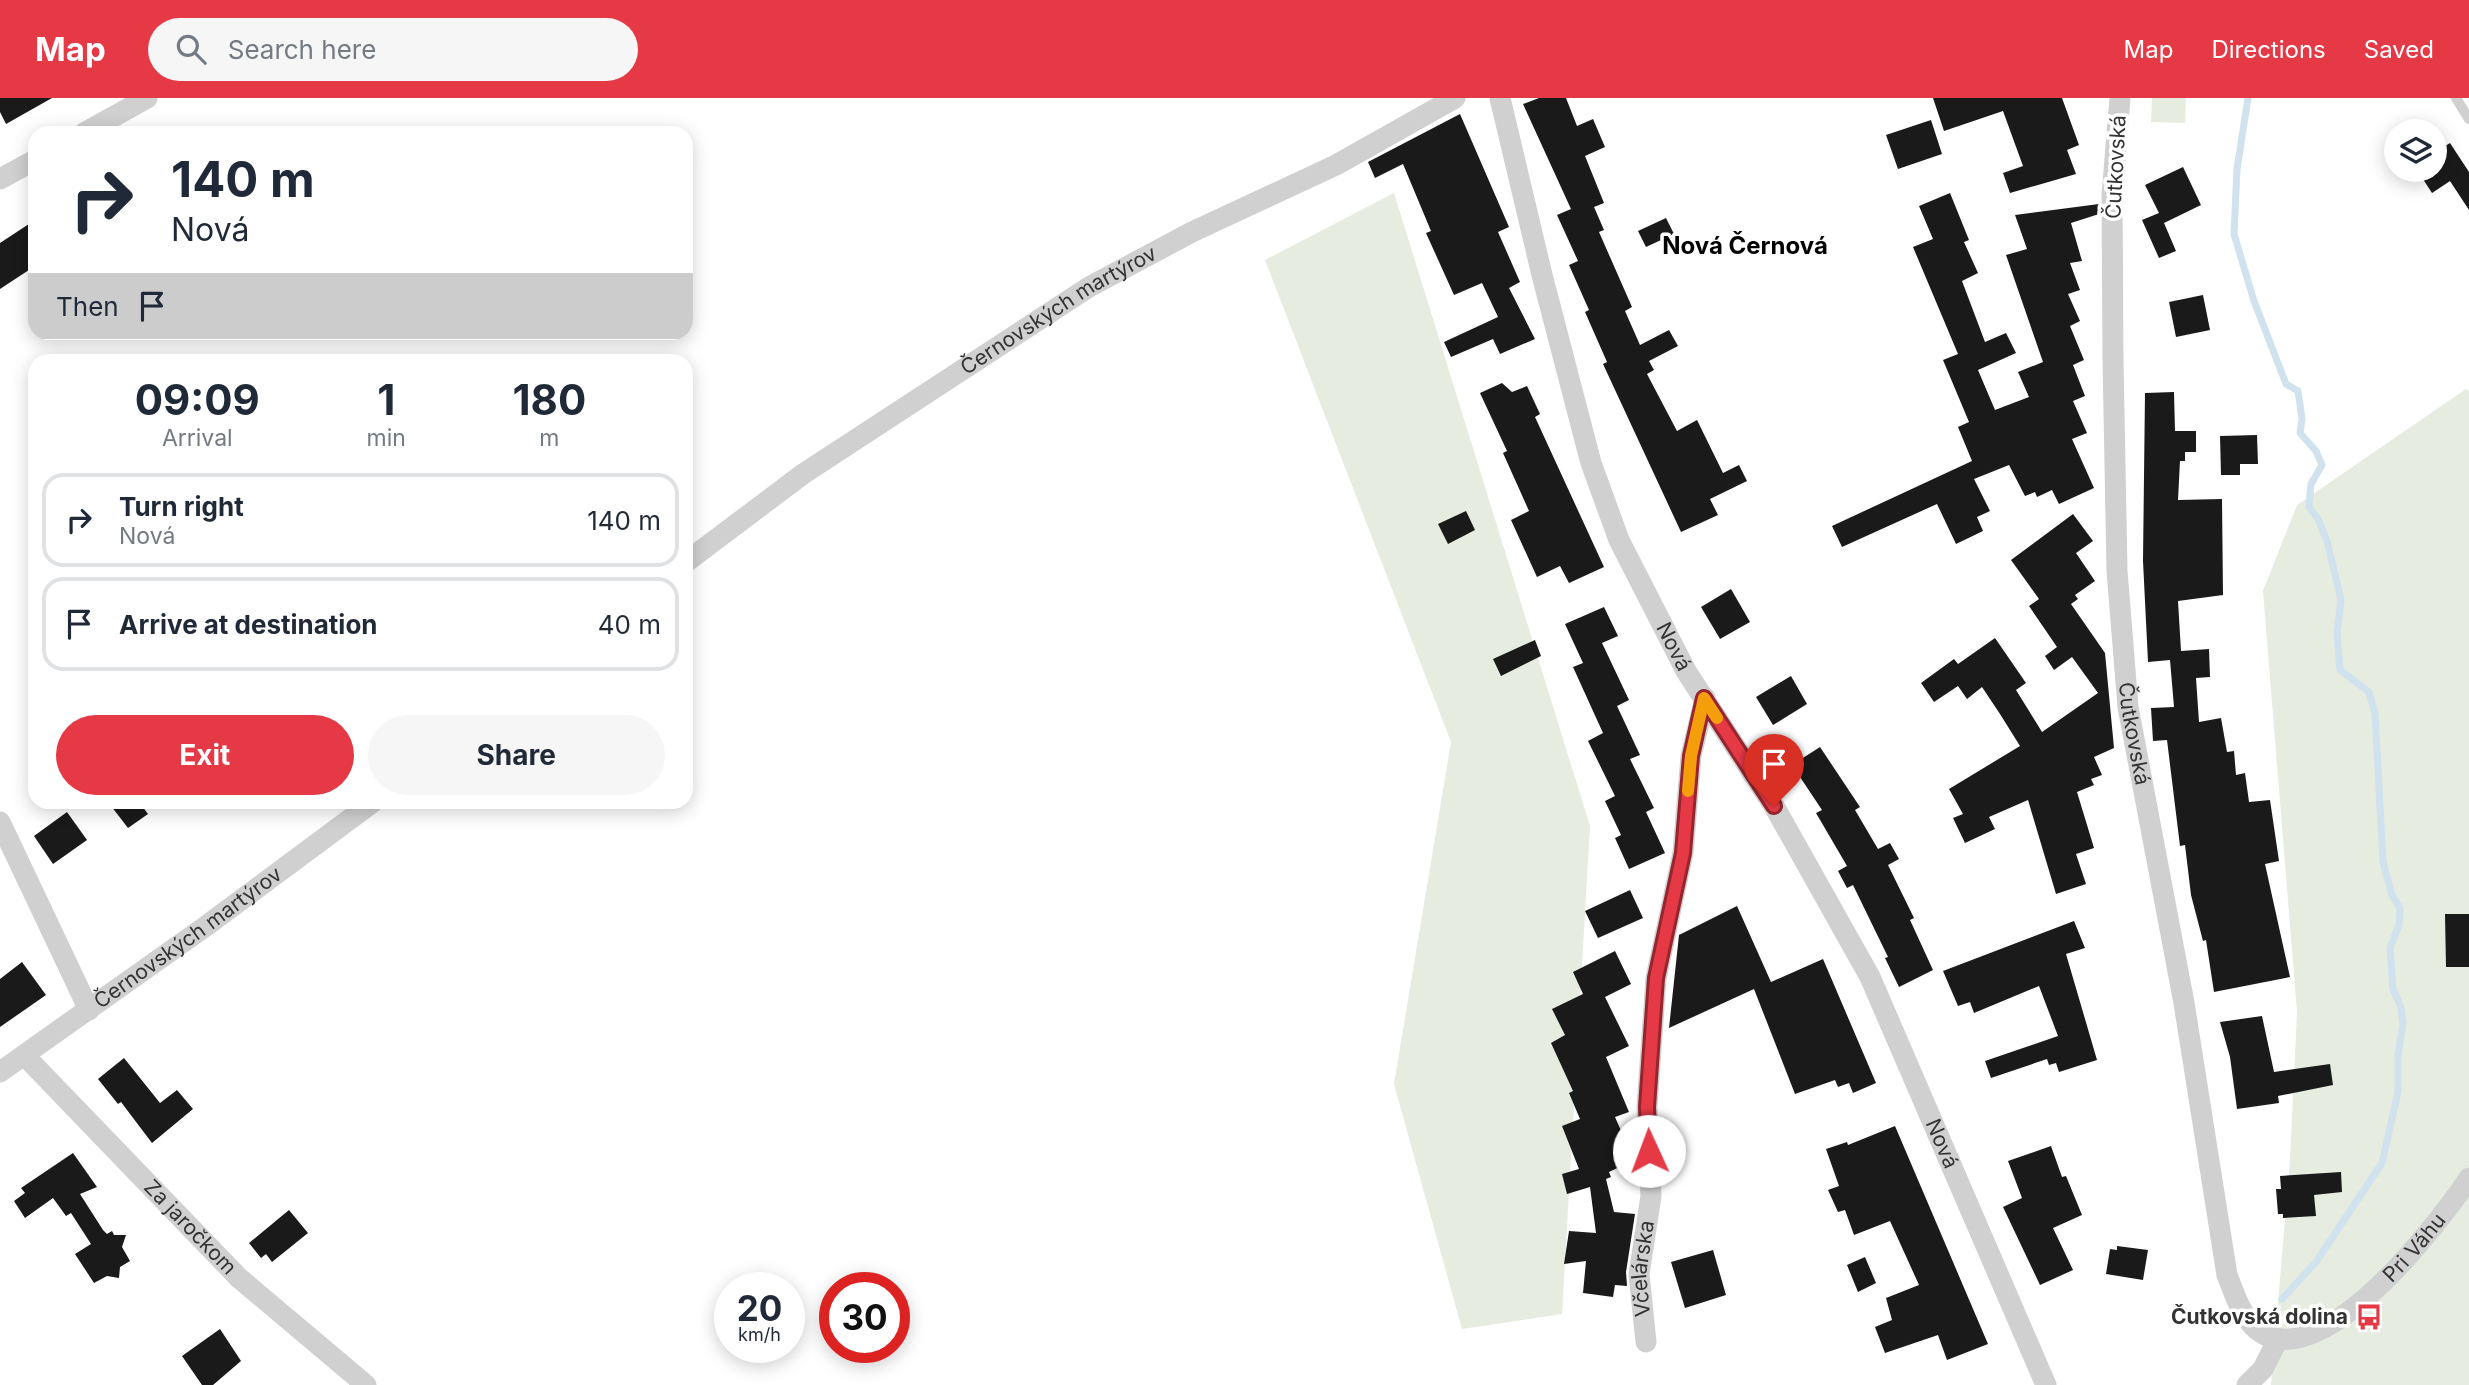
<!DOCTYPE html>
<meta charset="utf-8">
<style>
:root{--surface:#fff;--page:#f6f6f7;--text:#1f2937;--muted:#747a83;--line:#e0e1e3;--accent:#e63946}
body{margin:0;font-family:Inter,sans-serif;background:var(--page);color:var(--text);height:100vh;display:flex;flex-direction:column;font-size:26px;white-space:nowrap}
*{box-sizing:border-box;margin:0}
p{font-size:23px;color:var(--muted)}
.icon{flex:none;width:38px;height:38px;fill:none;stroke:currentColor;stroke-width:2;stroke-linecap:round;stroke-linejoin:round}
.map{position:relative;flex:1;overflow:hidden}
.drawer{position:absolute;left:28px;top:256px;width:665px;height:455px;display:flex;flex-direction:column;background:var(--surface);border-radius:21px;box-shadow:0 4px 18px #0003}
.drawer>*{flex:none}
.banner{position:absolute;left:28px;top:28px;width:665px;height:214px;border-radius:21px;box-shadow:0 4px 18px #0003;background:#fff;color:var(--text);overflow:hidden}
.tools{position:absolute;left:2384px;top:21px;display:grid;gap:14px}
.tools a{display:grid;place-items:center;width:63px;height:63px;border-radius:50%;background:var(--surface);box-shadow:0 4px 18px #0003;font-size:35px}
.speed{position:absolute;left:714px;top:1174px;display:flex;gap:14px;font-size:35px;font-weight:700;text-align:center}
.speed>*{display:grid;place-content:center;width:91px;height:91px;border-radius:50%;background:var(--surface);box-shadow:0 4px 18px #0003;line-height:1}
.speed small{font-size:18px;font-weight:400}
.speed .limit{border:10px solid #d22;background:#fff;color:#111}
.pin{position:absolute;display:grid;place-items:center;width:60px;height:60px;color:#fff;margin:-72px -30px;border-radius:50% 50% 50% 0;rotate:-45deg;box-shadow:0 0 7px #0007}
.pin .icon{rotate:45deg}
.me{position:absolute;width:77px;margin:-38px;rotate:358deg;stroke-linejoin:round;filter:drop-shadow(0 0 5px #0008)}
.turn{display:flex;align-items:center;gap:24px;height:147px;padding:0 28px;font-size:32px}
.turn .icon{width:91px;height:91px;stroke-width:2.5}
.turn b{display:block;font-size:49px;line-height:60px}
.then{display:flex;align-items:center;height:66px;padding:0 28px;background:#0003;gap:14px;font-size:26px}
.eta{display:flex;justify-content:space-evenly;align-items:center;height:119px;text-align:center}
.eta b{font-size:42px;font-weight:700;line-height:49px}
.cta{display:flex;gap:14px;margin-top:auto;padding:14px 28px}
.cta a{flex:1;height:80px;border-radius:42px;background:var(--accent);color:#fff;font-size:28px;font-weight:700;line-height:80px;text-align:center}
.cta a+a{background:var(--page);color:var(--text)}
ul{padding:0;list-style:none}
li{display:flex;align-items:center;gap:21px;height:94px;margin:0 14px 10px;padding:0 14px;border:4px solid var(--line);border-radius:21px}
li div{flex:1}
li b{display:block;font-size:26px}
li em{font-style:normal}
header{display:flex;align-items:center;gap:42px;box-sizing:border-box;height:98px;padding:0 35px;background:var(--accent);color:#fff}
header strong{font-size:33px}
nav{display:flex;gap:38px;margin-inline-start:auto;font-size:24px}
.search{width:490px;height:63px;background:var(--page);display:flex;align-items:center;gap:18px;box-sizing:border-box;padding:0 24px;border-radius:38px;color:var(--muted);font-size:26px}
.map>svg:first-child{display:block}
</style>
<header>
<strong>Map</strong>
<div class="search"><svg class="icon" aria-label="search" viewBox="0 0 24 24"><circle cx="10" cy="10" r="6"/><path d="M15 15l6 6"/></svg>Search here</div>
<nav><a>Map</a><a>Directions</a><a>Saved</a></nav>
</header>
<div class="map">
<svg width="2469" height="1287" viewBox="0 0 2469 1287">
<rect width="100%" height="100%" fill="#fff"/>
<g fill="#e6ecdf">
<path d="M 2152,0 L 2186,0 L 2185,25 L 2151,24 Z"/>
<path d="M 1394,95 L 1590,728 L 1562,1216 L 1462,1231 L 1394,986 L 1451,644 L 1265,162 Z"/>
<path d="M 2466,291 L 2469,293 L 2469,1287 L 2271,1287 L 2290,1063 L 2297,914 L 2263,493 L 2297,407 Z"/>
</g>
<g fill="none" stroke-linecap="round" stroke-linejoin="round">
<path stroke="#cfe2ee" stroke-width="7" d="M 2248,0 L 2237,71 L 2234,136 L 2254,203 L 2286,286 L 2298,293 L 2302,321 L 2300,335 L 2316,353 L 2322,367 L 2311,386 L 2309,409 L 2318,421 L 2327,443 L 2341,502 L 2337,535 L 2340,572 L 2369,594 L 2375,616 L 2383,764 L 2392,797 L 2400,810 L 2399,827 L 2390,850 L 2393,891 L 2401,909 L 2403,926 L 2398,957 L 2398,994 L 2382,1065 L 2316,1164 L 2282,1201"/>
</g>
<g fill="#1a1a1a">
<path d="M 0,0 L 52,0 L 6,26 L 0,14 Z"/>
<path d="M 1539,0 L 1566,0 L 1577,28 L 1593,21 L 1605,49 L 1585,58 L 1604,105 L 1594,109 L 1604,132 L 1599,134 L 1632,209 L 1625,213 L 1640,247 L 1669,232 L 1678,248 L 1649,263 L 1654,272 L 1647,276 L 1677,333 L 1697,322 L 1723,375 L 1739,367 L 1747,383 L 1710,401 L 1718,417 L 1681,434 L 1603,266 L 1607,264 L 1585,214 L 1589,212 L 1569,167 L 1578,163 L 1557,117 L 1571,111 L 1523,6 Z"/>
<path d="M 1933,0 L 2062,0 L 2079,47 L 2067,52 L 2076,76 L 2010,95 L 2003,75 L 2023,68 L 2003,13 L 1944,33 Z"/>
<path d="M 1460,16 L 1509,129 L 1498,134 L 1520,184 L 1509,190 L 1535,241 L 1500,256 L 1493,241 L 1451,259 L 1444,244 L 1498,219 L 1482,185 L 1454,197 L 1426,135 L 1431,133 L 1403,66 L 1375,80 L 1368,64 Z"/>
<path d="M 1931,22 L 1942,56 L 1898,71 L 1886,37 Z"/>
<path d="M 2450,45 L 2469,74 L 2469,112 L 2450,83 L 2432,95 L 2417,72 L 2434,72 L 2434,55 Z"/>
<path d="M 2183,69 L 2201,107 L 2164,125 L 2176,153 L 2159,160 L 2142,122 L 2159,115 L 2145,87 Z"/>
<path d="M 1950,95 L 1969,142 L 1964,144 L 1978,175 L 1962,183 L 1985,244 L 2006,235 L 2016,255 L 1978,272 L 1995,312 L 2029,299 L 2018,274 L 2043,264 L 2006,157 L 2027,151 L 2015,117 L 2099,106 L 2099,116 L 2071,125 L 2082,163 L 2070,165 L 2080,192 L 2068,196 L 2080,223 L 2070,228 L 2084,262 L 2073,267 L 2085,298 L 2073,303 L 2087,335 L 2072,341 L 2094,390 L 2059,406 L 2052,392 L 2037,399 L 2035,394 L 2025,398 L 2009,367 L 1974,381 L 1990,413 L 1977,419 L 1983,433 L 1956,446 L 1937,406 L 1842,449 L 1832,428 L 1972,363 L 1958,329 L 1969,324 L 1943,262 L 1958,256 L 1913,149 L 1933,141 L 1919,108 Z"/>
<path d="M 1666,120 L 1674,136 L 1646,149 L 1638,133 Z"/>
<path d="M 35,122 L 35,168 L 0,191 L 0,145 Z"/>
<path d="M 2203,197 L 2210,232 L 2176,239 L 2169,204 Z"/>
<path d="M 1502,285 L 1512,294 L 1527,288 L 1540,316 L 1535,319 L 1604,469 L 1569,485 L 1560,468 L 1537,479 L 1511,422 L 1529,413 L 1503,355 L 1507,353 L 1480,295 Z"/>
<path d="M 2174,294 L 2175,333 L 2196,333 L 2196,354 L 2185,354 L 2185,363 L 2180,363 L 2178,402 L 2222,401 L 2223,497 L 2178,503 L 2181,553 L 2209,551 L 2210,579 L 2196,580 L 2199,624 L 2221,620 L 2227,654 L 2234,653 L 2236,677 L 2245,675 L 2249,704 L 2270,702 L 2279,763 L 2265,766 L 2290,879 L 2214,894 L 2206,842 L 2203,843 L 2191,797 L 2185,747 L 2180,748 L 2167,642 L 2153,643 L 2151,610 L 2174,609 L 2170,562 L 2148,564 L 2143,463 L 2145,295 Z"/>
<path d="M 2257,337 L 2258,366 L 2240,366 L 2240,377 L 2221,377 L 2220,338 Z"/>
<path d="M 1466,413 L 1475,432 L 1448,446 L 1438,426 Z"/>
<path d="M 2073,416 L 2093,443 L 2076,455 L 2095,483 L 2075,497 L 2078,501 L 2071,506 L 2105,555 L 2114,650 L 2094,659 L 2102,677 L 2091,681 L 2094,687 L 2077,694 L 2094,750 L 2076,756 L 2086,786 L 2056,796 L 2028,702 L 1989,719 L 1995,731 L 1965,745 L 1953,720 L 1963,716 L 1949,691 L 2020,648 L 2000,616 L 1982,589 L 1967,601 L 1958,588 L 1934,604 L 1921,585 L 1954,561 L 1958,566 L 1995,540 L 2026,585 L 2016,592 L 2042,634 L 2098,595 L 2072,559 L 2054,572 L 2045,558 L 2057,549 L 2029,508 L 2039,501 L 2011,462 Z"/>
<path d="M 1731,491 L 1750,524 L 1720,541 L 1701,509 Z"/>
<path d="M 1604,509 L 1618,538 L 1602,545 L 1629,602 L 1617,608 L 1640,657 L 1630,661 L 1654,710 L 1646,714 L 1665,755 L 1629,771 L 1615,740 L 1621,737 L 1605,703 L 1615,698 L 1588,643 L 1603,635 L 1573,569 L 1583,565 L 1565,526 Z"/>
<path d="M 1535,542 L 1541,558 L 1501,578 L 1493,561 Z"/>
<path d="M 1791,578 L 1807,606 L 1773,627 L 1756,599 Z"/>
<path d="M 1820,649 L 1860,709 L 1855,712 L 1878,751 L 1890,745 L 1899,761 L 1888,767 L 1914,820 L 1910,822 L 1933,872 L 1899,889 L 1885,860 L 1888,859 L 1853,787 L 1847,790 L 1838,773 L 1847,768 L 1816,715 L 1822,712 L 1792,667 Z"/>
<path d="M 108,704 L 139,704 L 148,716 L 128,730 Z"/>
<path d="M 67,714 L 87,742 L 53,766 L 34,738 Z"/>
<path d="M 1630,792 L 1643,820 L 1598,840 L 1585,813 Z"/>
<path d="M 1737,808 L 1771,884 L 1823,861 L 1876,985 L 1853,995 L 1849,985 L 1838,989 L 1835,982 L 1795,996 L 1754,891 L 1669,930 L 1679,837 Z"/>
<path d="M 2445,816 L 2469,816 L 2469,869 L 2446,869 Z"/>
<path d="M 2074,823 L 2085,850 L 2066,856 L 2097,962 L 2059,974 L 2056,965 L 2049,967 L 2047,961 L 1991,980 L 1985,963 L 2058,938 L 2039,888 L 1974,915 L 1970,904 L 1958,908 L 1943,873 Z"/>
<path d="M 1615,853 L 1631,886 L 1605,899 L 1629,948 L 1606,959 L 1629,1014 L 1615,1019 L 1634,1062 L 1609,1074 L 1611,1079 L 1606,1081 L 1614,1114 L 1635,1116 L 1626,1174 L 1627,1188 L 1615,1187 L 1613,1199 L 1583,1195 L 1586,1163 L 1564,1166 L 1569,1133 L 1596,1135 L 1590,1089 L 1567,1096 L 1562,1076 L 1579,1071 L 1562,1028 L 1580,1021 L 1569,995 L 1573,993 L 1551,945 L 1565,937 L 1552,911 L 1583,896 L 1573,874 Z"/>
<path d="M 22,864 L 46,897 L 0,929 L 0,881 Z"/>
<path d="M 2262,918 L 2274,974 L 2330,966 L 2333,987 L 2278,998 L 2279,1005 L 2237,1011 L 2230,959 L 2220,924 Z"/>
<path d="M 124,960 L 160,1005 L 177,992 L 193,1011 L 152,1045 L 121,1004 L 118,1006 L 98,981 Z"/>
<path d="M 1895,1028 L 1988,1246 L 1947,1262 L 1938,1237 L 1885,1255 L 1875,1229 L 1892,1222 L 1886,1200 L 1919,1187 L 1890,1123 L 1854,1137 L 1845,1112 L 1838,1114 L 1828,1092 L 1839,1088 L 1826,1051 L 1847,1044 L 1848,1047 Z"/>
<path d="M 2051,1048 L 2062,1079 L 2066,1078 L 2082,1117 L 2053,1130 L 2073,1172 L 2040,1187 L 2003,1109 L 2022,1100 L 2008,1063 Z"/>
<path d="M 73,1055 L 97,1089 L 80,1096 L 103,1132 L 107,1136 L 112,1133 L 114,1137 L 126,1137 L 122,1149 L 130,1163 L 120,1169 L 119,1180 L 107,1178 L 94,1185 L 75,1156 L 91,1146 L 71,1115 L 66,1118 L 53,1100 L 25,1120 L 14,1103 L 25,1095 L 21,1090 Z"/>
<path d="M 2341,1074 L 2342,1094 L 2314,1097 L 2316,1118 L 2283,1120 L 2283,1116 L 2278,1116 L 2276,1091 L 2281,1091 L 2280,1078 Z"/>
<path d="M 289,1112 L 308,1135 L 272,1164 L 266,1156 L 261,1160 L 249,1145 Z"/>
<path d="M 2117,1148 L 2148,1152 L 2143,1182 L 2106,1176 L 2110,1151 L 2117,1152 Z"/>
<path d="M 1713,1152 L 1726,1197 L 1685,1210 L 1671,1164 Z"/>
<path d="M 1865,1159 L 1876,1185 L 1858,1194 L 1847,1167 Z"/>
<path d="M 220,1231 L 241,1263 L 213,1287 L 202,1287 L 182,1258 Z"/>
</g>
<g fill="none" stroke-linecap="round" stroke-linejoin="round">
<path stroke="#d0d0d0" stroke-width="10" d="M 2456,0 L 2469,21"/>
<g stroke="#d0d0d0" stroke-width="21">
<path id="s1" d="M 1500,0 L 1542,177 L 1591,365 L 1619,442 L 1686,573 L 1774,708 L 1870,879 L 2046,1287"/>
<path id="s2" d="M 2120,0 L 2112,97 L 2113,261 L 2117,473 L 2128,609 L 2184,905 L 2227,1177 C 2234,1194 2240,1215 2254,1229 C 2316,1287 2440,1124 2469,1080"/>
<path d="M 84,35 L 147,0"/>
<path d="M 0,81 L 35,62"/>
<path id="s3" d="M 686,464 L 803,376 L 1089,189 L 1192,134 L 1336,67 L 1455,0"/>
<path d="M 0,724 L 89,912"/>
<path id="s4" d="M 25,958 L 239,1180 L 366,1287"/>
<path id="s5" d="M 0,974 L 206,828 L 373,704"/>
<path id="s6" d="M 1646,1244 L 1639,1176 L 1651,1098 L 1647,1009 L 1656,880 L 1683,755 L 1691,658 L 1705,600"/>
<path d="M 2247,1287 L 2263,1271 L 2278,1241"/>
</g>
</g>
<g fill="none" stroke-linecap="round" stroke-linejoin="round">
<g stroke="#96252e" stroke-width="18">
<path id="route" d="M 1649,1053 L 1647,1009 L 1656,880 L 1683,755 L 1691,658 L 1704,600 L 1774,708"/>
</g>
<use href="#route" stroke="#e63946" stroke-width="12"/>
<path stroke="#f59e0b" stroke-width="12" d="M 1688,693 L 1691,658 L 1704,600 L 1717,620"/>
</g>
<defs>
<g id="bus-bare" transform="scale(2.1)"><path d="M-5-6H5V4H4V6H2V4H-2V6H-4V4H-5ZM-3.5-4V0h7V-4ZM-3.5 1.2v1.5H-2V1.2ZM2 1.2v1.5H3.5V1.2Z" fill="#e63946" stroke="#fff" stroke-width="2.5" paint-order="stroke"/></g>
</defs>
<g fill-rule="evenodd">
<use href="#bus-bare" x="2369" y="1219"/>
</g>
<g text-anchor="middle" stroke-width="7" stroke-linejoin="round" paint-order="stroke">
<g font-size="21" fill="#333" stroke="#fff">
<text transform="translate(2116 69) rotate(-87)" y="7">Čutkovská</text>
<text dy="7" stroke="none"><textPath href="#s3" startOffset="450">Černovských martýrov</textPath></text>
<text dy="7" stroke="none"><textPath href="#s1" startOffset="578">Nová</textPath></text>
<text dy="7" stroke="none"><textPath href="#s2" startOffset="637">Čutkovská</textPath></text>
<text dy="7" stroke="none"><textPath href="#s5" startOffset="231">Černovských martýrov</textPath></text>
<text dy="7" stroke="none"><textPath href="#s1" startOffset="1144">Nová</textPath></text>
<text dy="7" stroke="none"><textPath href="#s4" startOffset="238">Za jaročkom</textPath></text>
<text dy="7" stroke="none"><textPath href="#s2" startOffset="1442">Pri Váhu</textPath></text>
<text dy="7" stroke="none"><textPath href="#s6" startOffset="74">Včelárska</textPath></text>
</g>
<g font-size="21" font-weight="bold" fill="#333" stroke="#fff" text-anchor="end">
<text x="2348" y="1226">Čutkovská dolina</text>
</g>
<g font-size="24" font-weight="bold" fill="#000" stroke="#fff">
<text x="1745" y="156">Nová Černová</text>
</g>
</g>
</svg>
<div class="tools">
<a><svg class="icon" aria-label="layers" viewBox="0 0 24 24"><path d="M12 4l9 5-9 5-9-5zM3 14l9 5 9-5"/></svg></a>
</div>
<div class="speed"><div>20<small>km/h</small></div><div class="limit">30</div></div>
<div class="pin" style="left:1774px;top:708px;background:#d93025"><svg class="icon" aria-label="arrive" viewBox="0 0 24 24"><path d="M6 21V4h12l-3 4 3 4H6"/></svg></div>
<svg class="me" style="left:1649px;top:1053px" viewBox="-20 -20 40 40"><circle r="19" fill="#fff"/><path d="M0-13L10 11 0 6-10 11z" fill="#e63946"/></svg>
<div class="banner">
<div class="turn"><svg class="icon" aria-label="right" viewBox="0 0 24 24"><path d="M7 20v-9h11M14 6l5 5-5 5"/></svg><div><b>140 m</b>Nová</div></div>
<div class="then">Then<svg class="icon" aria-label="arrive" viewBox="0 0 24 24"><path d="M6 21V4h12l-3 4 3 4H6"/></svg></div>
</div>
<section class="drawer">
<div class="eta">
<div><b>09:09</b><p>Arrival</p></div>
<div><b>1</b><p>min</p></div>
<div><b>180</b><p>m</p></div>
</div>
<ul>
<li><svg class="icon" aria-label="right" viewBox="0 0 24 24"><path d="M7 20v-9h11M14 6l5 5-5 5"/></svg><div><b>Turn right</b><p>Nová</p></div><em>140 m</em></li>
<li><svg class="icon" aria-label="arrive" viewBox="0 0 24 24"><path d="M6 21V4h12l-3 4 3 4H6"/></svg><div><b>Arrive at destination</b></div><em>40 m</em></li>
</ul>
<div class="cta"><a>Exit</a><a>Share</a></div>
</section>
</div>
